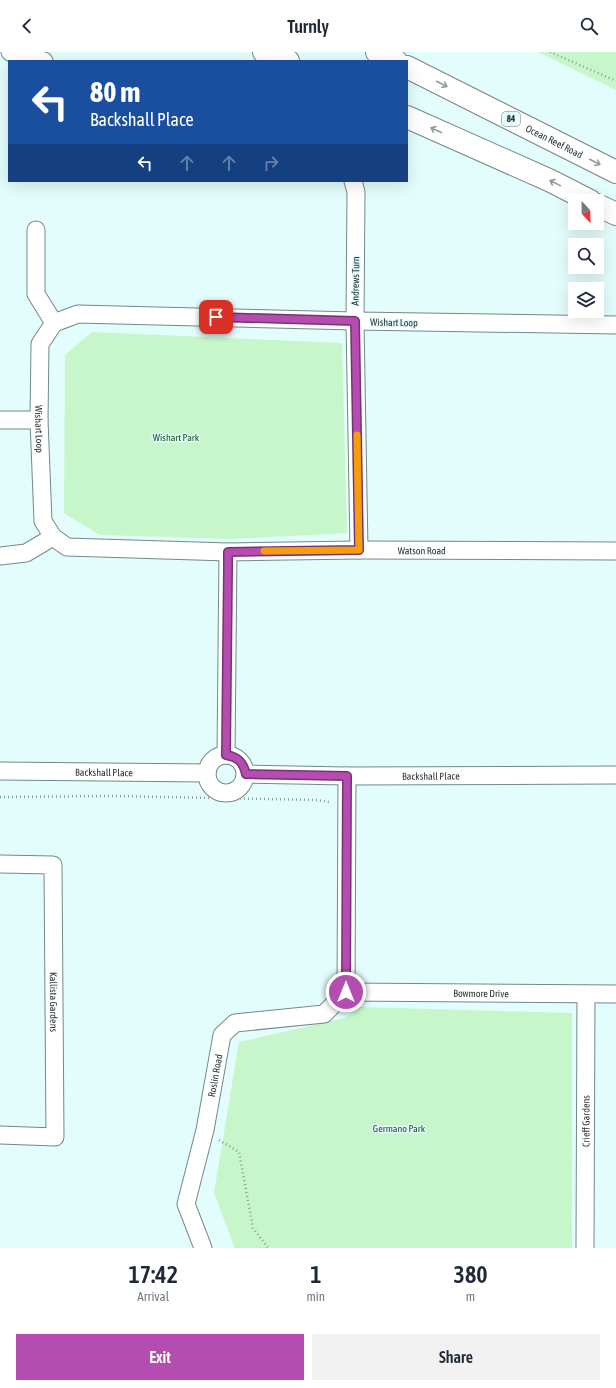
<!DOCTYPE html>
<style>
:root{--surface:#fff;--page:#f2f2f3;--text:#1f2937;--muted:#747a83;--accent:#b54db1}
body{margin:0;font-family:"Asap Condensed",sans-serif;background:var(--page);color:var(--text);height:100vh;display:flex;flex-direction:column;font-size:15px;white-space:nowrap}
*{box-sizing:border-box;margin:0}
p{font-size:13px;color:var(--muted)}
.icon{flex:none;width:22px;height:22px;fill:none;stroke:currentColor;stroke-width:2;stroke-linecap:round;stroke-linejoin:round}
.map{position:relative;height:1196px;overflow:hidden}
.drawer{display:flex;flex-direction:column;background:var(--surface);flex:1}
.drawer>*{flex:none}
.banner{position:absolute;left:8px;top:8px;width:400px;height:122px;border-radius:0px;box-shadow:0 4px 16px #0002;background:#1a4fa0;color:#fff;overflow:hidden}
.needle{width:26px;rotate:158deg}
.fabs{position:absolute;left:568px;top:142px;display:grid;gap:8px}
.fabs a{display:grid;place-items:center;width:36px;height:36px;border-radius:0px;background:var(--surface);box-shadow:0 4px 16px #0002;font-size:20px}
.pin{position:absolute;display:grid;place-items:center;width:34px;height:34px;color:#fff;margin:-17px;border-radius:8px;box-shadow:0 2px 6px #0006}
.me{position:absolute;width:44px;margin:-22px;rotate:0deg;stroke-linejoin:round;filter:drop-shadow(0 0 3px #0008)}
.turn{display:flex;align-items:center;gap:14px;height:84px;padding:0 16px;font-size:18px}
.turn .icon{width:52px;height:52px;stroke-width:2.5}
.turn b{display:block;font-size:28px;line-height:34px}
.lanes{display:flex;align-items:center;height:38px;padding:0 16px;background:#0003;justify-content:center;gap:20px;direction:ltr}
.lanes .off{opacity:.35}
.eta{display:flex;justify-content:space-evenly;align-items:center;height:68px;text-align:center}
.eta b{font-size:24px;font-weight:600;line-height:28px}
.action{display:flex;gap:8px;margin-top:auto;padding:8px 16px}
.action a{flex:1;height:46px;border-radius:0px;background:var(--accent);color:#fff;font-size:16px;font-weight:600;line-height:46px;text-align:center}
.action a+a{background:var(--page);color:var(--text)}
header{display:flex;justify-content:space-between;align-items:center;height:52px;padding:0 16px;background:var(--surface);font-size:18px;font-weight:600}
.map>svg:first-child{display:block}
</style>
<header><svg class="icon" aria-label="back" viewBox="0 0 24 24"><path d="M15 5l-7 7 7 7"/></svg>Turnly<svg class="icon" aria-label="search" viewBox="0 0 24 24"><circle cx="10" cy="10" r="6"/><path d="M15 15l6 6"/></svg></header>
<div class="map">
<svg width="616" height="1196" viewBox="0 0 616 1196">
<rect width="100%" height="100%" fill="#e3fcfc"/>
<g fill="#c6f6c9">
<path d="M 538,0 L 616,0 L 616,38 Z"/>
<path d="M 92,280 L 342,291 L 347,481 L 231,487 L 100,483 L 64,461 L 65,303 Z"/>
<path d="M 360,955 L 572,961 L 572,1196 L 235,1196 L 214,1141 L 239,990 L 345,966 Z"/>
</g>
<g fill="none" stroke-linecap="round" stroke-linejoin="round">
<g stroke="#738989" stroke-width="19">
<g id="minor">
<path d="M 10,0 L 44,9"/>
<path d="M 353,129 L 356,140 L 355,269 L 359,498"/>
<path d="M 36,178 L 36,242 L 54,271"/>
<path id="s1" d="M 616,273 L 355,269 L 78,262 L 54,271 L 40,292 L 39,368 L 43,469 L 53,485 L 67,495 L 228,500 L 359,498 L 616,499"/>
<path d="M 0,368 L 39,368"/>
<path d="M 0,504 L 26,501 L 53,485"/>
<circle cx="226" cy="722" r="19"/>
<path d="M 226,703 L 228,500"/>
<path id="s2" d="M 0,719 L 207,721"/>
<path id="s3" d="M 246,722 L 347,724 L 616,723"/>
<path id="s4" d="M 0,812 L 53,813 L 55,1085 L 0,1083"/>
<path id="s5" d="M 346,940 L 616,942"/>
<path d="M 346,940 L 347,724"/>
<path id="s6" d="M 203,1196 L 186,1152 L 205,1078 L 222,983 L 235,971 L 324,962 L 346,940"/>
<path id="s7" d="M 585,1196 L 586,942"/>
</g>
</g>
<g stroke="#738989" stroke-width="24">
<g id="primary">
<path d="M 264,0 L 288,9"/>
<path d="M 377,0 L 396,9"/>
<path id="s8" d="M 407,15 L 616,120"/>
<path d="M 407,65 L 551,129 L 590,149"/>
<path d="M 597,153 L 616,162"/>
</g>
</g>
<g stroke="#8a9c9c" stroke-width="2.5" stroke-dasharray="1 3" stroke-linecap="butt">
<path d="M 550,0 L 616,29"/>
<path d="M 0,745 L 113,744 L 317,748 L 329,750"/>
<path d="M 219,1088 L 239,1100 L 253,1176 L 268,1196"/>
</g>
<use href="#minor" stroke="#fff" stroke-width="17"/>
<use href="#primary" stroke="#fff" stroke-width="22"/>
</g>
<defs><path id="oneway-shaft" d="M-6 0H5M1.5-3L5.5 0L1.5 3" fill="none" stroke-width="1.6" stroke-linecap="round" stroke-linejoin="round"/></defs>
<g stroke="#949a9a">
<use href="#oneway-shaft" transform="translate(442 32) rotate(27)"/>
<use href="#oneway-shaft" transform="translate(436 78) rotate(-156)"/>
<use href="#oneway-shaft" transform="translate(595 110) rotate(27)"/>
<use href="#oneway-shaft" transform="translate(555 131) rotate(-154)"/>
</g>
<g fill="none" stroke-linecap="round" stroke-linejoin="round">
<g stroke="#763273" stroke-width="10">
<path id="route" d="M 216,265 L 355,269 L 359,498 L 228,500 L 228,516 L 226,703 C 238,705 243,710 246,722 L 347,724 L 346,940"/>
</g>
<use href="#route" stroke="#b54db1" stroke-width="7"/>
<path stroke="#f59e0b" stroke-width="7" d="M 264,499 L 359,498 L 357,383"/>
</g>
<g text-anchor="middle" stroke-width="3" stroke-linejoin="round" paint-order="stroke">
<rect fill="#e3fcfc" stroke="#627070" stroke-width="1" x="502" y="60" width="18" height="14" rx="3"/>
<g font-size="9" font-weight="bold" fill="#2a3434">
<text x="511" y="70">84</text>
</g>
<g font-size="10" fill="#2a3434" stroke="#e3fcfc">
<text dy="4" stroke="none"><textPath href="#s8" startOffset="165">Ocean Reef Road</textPath></text>
<text transform="translate(355 229) rotate(-89)" y="4">Andrews Turn</text>
<text transform="translate(394 270) rotate(1)" y="4">Wishart Loop</text>
<text dy="4" stroke="none"><textPath href="#s1" startOffset="674">Wishart Loop</textPath></text>
<text dy="4" stroke="none"><textPath href="#s1" startOffset="1157">Watson Road</textPath></text>
<text dy="4" stroke="none"><textPath href="#s2" startOffset="104">Backshall Place</textPath></text>
<text dy="4" stroke="none"><textPath href="#s3" startOffset="185">Backshall Place</textPath></text>
<text dy="4" stroke="none"><textPath href="#s5" startOffset="135">Bowmore Drive</textPath></text>
<text dy="4" stroke="none"><textPath href="#s4" startOffset="190">Kallista Gardens</textPath></text>
<text dy="4" stroke="none"><textPath href="#s6" startOffset="179">Roslin Road</textPath></text>
<text dy="4" stroke="none"><textPath href="#s7" startOffset="127">Crieff Gardens</textPath></text>
</g>
<g font-size="10" fill="#174d20" stroke="#e3fcfc">
<text x="176" y="389">Wishart Park</text>
<text x="399" y="1080">Germano Park</text>
</g>
</g>
</svg>
<div class="fabs">
<a><svg class="needle" viewBox="-14 -14 28 28"><path d="M0-13l5 13h-10z" fill="#e53935"/><path d="M0 13l5-13h-10z" fill="#747a83"/></svg></a>
<a><svg class="icon" aria-label="search" viewBox="0 0 24 24"><circle cx="10" cy="10" r="6"/><path d="M15 15l6 6"/></svg></a>
<a><svg class="icon" aria-label="layers" viewBox="0 0 24 24"><path d="M12 4l9 5-9 5-9-5zM3 14l9 5 9-5"/></svg></a>
</div>
<div class="pin" style="left:216px;top:265px;background:#d93025"><svg class="icon" aria-label="arrive" viewBox="0 0 24 24"><path d="M6 21V4h12l-3 4 3 4H6"/></svg></div>
<svg class="me" style="left:346px;top:940px" viewBox="-20 -20 40 40"><circle r="17" fill="#b54db1" stroke="#fff" stroke-width="3"/><path d="M0-11L8 9 0 5-8 9z" fill="#fff"/></svg>
<div class="banner">
<div class="turn"><svg class="icon" aria-label="left" viewBox="0 0 24 24"><path d="M17 20v-9H6M10 6l-5 5 5 5"/></svg><div><b>80 m</b>Backshall Place</div></div>
<div class="lanes"><svg class="icon" aria-label="left" viewBox="0 0 24 24"><path d="M17 20v-9H6M10 6l-5 5 5 5"/></svg><svg class="icon off" aria-label="ahead" viewBox="0 0 24 24"><path d="M12 20V5M6 11l6-6 6 6"/></svg><svg class="icon off" aria-label="ahead" viewBox="0 0 24 24"><path d="M12 20V5M6 11l6-6 6 6"/></svg><svg class="icon off" aria-label="right" viewBox="0 0 24 24"><path d="M7 20v-9h11M14 6l5 5-5 5"/></svg></div>
</div>
</div>
<section class="drawer">
<div class="eta">
<div><b>17:42</b><p>Arrival</p></div>
<div><b>1</b><p>min</p></div>
<div><b>380</b><p>m</p></div>
</div>
<div class="action"><a>Exit</a><a>Share</a></div>
</section>
